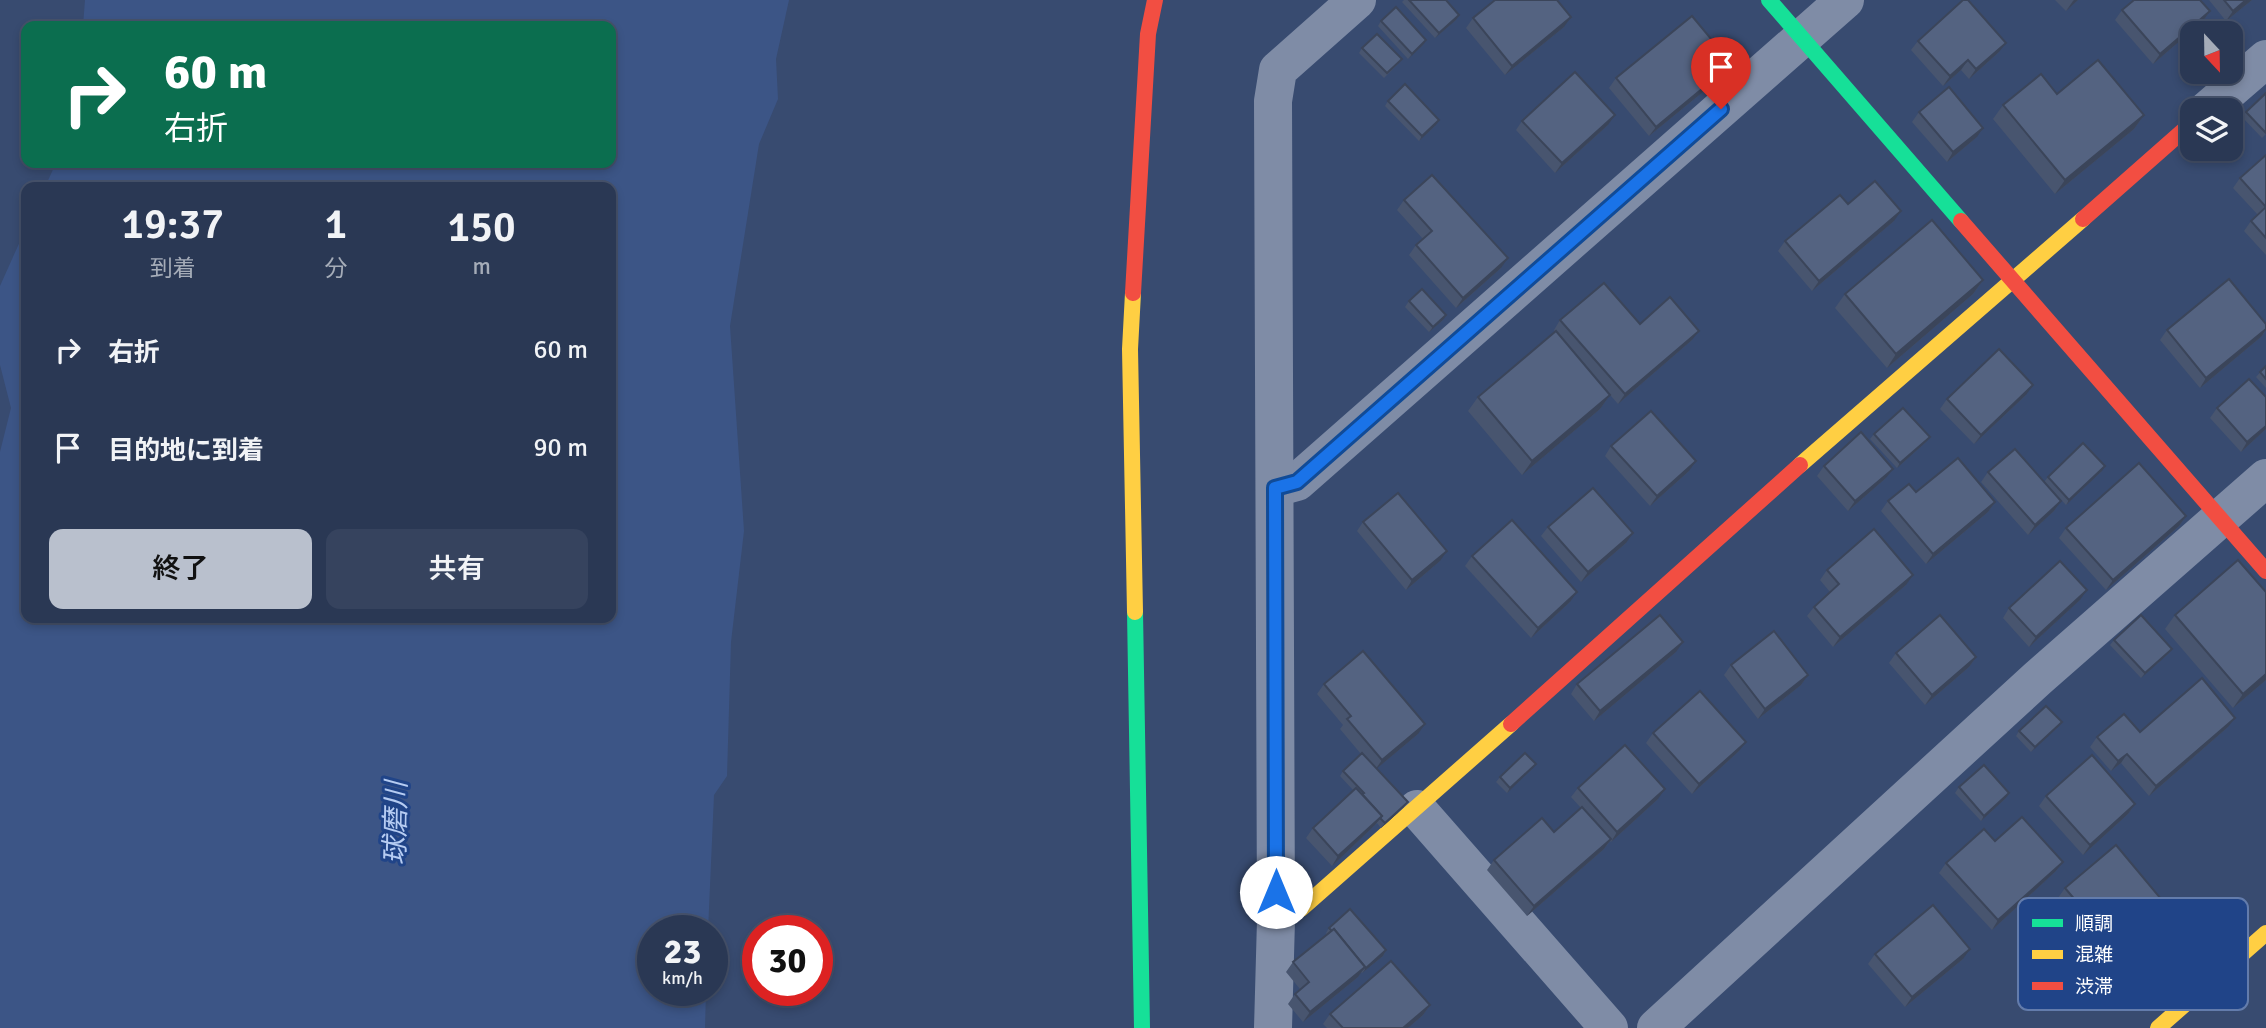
<!DOCTYPE html>
<html lang="ja">
<meta charset="utf-8">
<style>
:root{--surface:#2a3854;--page:#36435e;--text:#f1f3f6;--muted:#a5acb8;--line:#46526b;--accent:#b9c0cd}
body{margin:0;font-family:Signika,"Noto Sans JP",sans-serif;background:var(--page);color:var(--text);height:100vh;display:flex;flex-direction:column;font-size:26px;white-space:nowrap}
*{box-sizing:border-box;margin:0}
p{font-size:23px;color:var(--muted)}
.icon{flex:none;width:38px;height:38px;fill:none;stroke:currentColor;stroke-width:2;stroke-linecap:round;stroke-linejoin:round}
.map{position:relative;flex:1;overflow:hidden}
.panel{position:absolute;left:21px;top:182px;width:595px;height:441px;display:flex;flex-direction:column;background:var(--surface);border-radius:14px;box-shadow:0 4px 10px #0003,0 0 0 2px var(--line)}
.panel>*{flex:none}
.banner{position:absolute;left:21px;top:21px;width:595px;height:147px;border-radius:14px;box-shadow:0 4px 10px #0003,0 0 0 2px var(--line);background:#0b6e4f;color:#fff;overflow:hidden}
.needle{width:46px;rotate:158deg}
.fabs{position:absolute;left:2180px;top:21px;display:grid;gap:14px}
.fabs a{display:grid;place-items:center;width:63px;height:63px;border-radius:14px;background:var(--surface);box-shadow:0 4px 10px #0003,0 0 0 2px var(--line);font-size:35px}
.speed{position:absolute;left:637px;top:915px;display:flex;gap:14px;font-size:35px;font-weight:700;text-align:center}
.speed>*{display:grid;place-content:center;width:91px;height:91px;border-radius:50%;background:var(--surface);box-shadow:0 4px 10px #0003,0 0 0 2px var(--line);line-height:1}
.speed small{font-size:18px;font-weight:400}
.speed .limit{border:10px solid #d22;background:#fff;color:#111}
.pin{position:absolute;display:grid;place-items:center;width:60px;height:60px;color:#fff;margin:-72px -30px;border-radius:50% 50% 50% 0;rotate:-45deg;box-shadow:0 0 7px #0007}
.pin .icon{rotate:45deg}
.me{position:absolute;width:77px;margin:-38px;rotate:0deg;stroke-linejoin:round;filter:drop-shadow(0 0 5px #0008)}
.turn{display:flex;align-items:center;gap:24px;height:147px;padding:0 28px;font-size:32px}
.turn .icon{width:91px;height:91px;stroke-width:2.5}
.turn b{display:block;font-size:49px;line-height:60px}
.eta{display:flex;justify-content:space-evenly;align-items:center;height:119px;text-align:center}
.eta b{font-size:42px;font-weight:600;line-height:49px}
.action{display:flex;gap:14px;margin-top:auto;padding:14px 28px}
.action a{flex:1;height:80px;border-radius:14px;background:var(--accent);color:#111;font-size:28px;font-weight:600;line-height:80px;text-align:center}
.action a+a{background:var(--page);color:var(--text)}
ul{padding:0;list-style:none}
li{display:flex;align-items:center;gap:21px;height:98px;padding:0 28px}
li div{flex:1}
li b{display:block;font-size:26px}
li em{font-style:normal}
.map>svg:first-child{display:block}
</style>
<div class="map">
<svg width="2266" height="1028" viewBox="0 0 2266 1028">
<rect width="100%" height="100%" fill="#384b70"/>
<path fill="#3c5586" d="M 85,0 L 789,0 L 776,59 L 778,99 L 759,144 L 730,326 L 744,531 L 731,642 L 727,776 L 714,795 L 708,931 L 653,931 L 653,990 L 706,991 L 705,1028 L 0,1028 L 0,452 L 11,408 L 0,365 L 0,286 L 26,228 L 26,618 L 611,618 L 611,187 L 45,187 L 56,163 L 611,163 L 611,26 L 83,26 Z"/>
<g fill="none" stroke-linecap="round" stroke-linejoin="round">
<g stroke="#7f8ca6" stroke-width="38">
<path d="M 2207,110 L 2266,59"/>
<path d="M 1275,488 L 1297,482 L 1845,0"/>
<path d="M 1417,809 L 1609,1028"/>
<path d="M 1273,1028 L 1276,920 L 1273,101 L 1278,70 L 1357,0"/>
<path d="M 1656,1028 L 2038,678 L 2266,478"/>
</g>
<g stroke="#16e098" stroke-width="16">
<path d="M 1769,0 L 1961,221"/>
<path d="M 1135,612 L 1142,1028"/>
</g>
<g stroke="#ffcf43" stroke-width="16">
<path d="M 1133,293 L 1130,349 L 1135,612"/>
<path d="M 1800,465 L 2083,219"/>
<path d="M 1276,920 L 1301,909 L 1511,724"/>
<path d="M 2158,1028 L 2266,933"/>
</g>
<g stroke="#f24e42" stroke-width="16">
<path d="M 2083,219 L 2193,122"/>
<path d="M 1961,221 L 2266,571"/>
<path d="M 1133,293 L 1148,34 L 1155,0"/>
<path d="M 1511,724 L 1800,465"/>
</g>
</g>
<g fill="#48556f">
<path d="M 1404,0 L 1446,0 L 1459,15 L 1456,20 L 1435,38 L 1402,2 Z"/>
<path d="M 2055,0 L 2078,0 L 2066,11 Z"/>
<path d="M 2209,0 L 2252,0 L 2226,21 Z"/>
<path d="M 2122,10 L 2210,11 L 2203,21 L 2153,64 L 2115,20 Z"/>
<path d="M 1473,18 L 1564,27 L 1505,75 L 1466,28 Z"/>
<path d="M 1381,21 L 1426,40 L 1423,45 L 1408,59 L 1378,26 Z"/>
<path d="M 1918,41 L 1999,52 L 1969,79 L 1961,70 L 1943,86 L 1911,50 Z"/>
<path d="M 1362,48 L 1398,64 L 1384,78 L 1359,53 Z"/>
<path d="M 1732,64 L 1725,74 L 1649,136 L 1609,88 L 1616,78 Z"/>
<path d="M 2266,93 L 2266,134 L 2262,138 L 2242,117 L 2246,112 Z"/>
<path d="M 2057,94 L 2144,115 L 2134,129 L 2055,194 L 1993,119 L 2003,105 Z"/>
<path d="M 1388,101 L 1439,120 L 1436,125 L 1419,141 L 1385,106 Z"/>
<path d="M 1919,112 L 1977,137 L 1947,162 L 1912,122 Z"/>
<path d="M 1522,121 L 1608,125 L 1555,173 L 1516,130 Z"/>
<path d="M 2266,155 L 2266,255 L 2244,231 L 2251,221 L 2258,215 L 2233,188 L 2240,178 Z"/>
<path d="M 1404,200 L 1501,268 L 1456,308 L 1409,255 L 1416,245 L 1423,239 L 1397,210 Z"/>
<path d="M 1848,204 L 1894,221 L 1812,291 L 1778,251 L 1785,241 Z"/>
<path d="M 1983,280 L 1973,294 L 1887,368 L 1835,308 L 1845,294 Z"/>
<path d="M 1409,301 L 1446,315 L 1443,320 L 1429,332 L 1405,307 Z"/>
<path d="M 1560,320 L 1640,324 L 1692,340 L 1618,404 L 1604,388 L 1610,395 L 1600,409 L 1522,475 L 1468,411 L 1478,397 L 1555,332 L 1554,330 Z"/>
<path d="M 2266,324 L 2266,330 L 2262,336 L 2200,388 L 2160,340 L 2167,330 Z"/>
<path d="M 2266,366 L 2266,388 L 2256,377 Z"/>
<path d="M 2026,395 L 1974,444 L 1940,409 L 1947,399 Z"/>
<path d="M 2266,397 L 2266,429 L 2241,452 L 2210,418 L 2217,408 Z"/>
<path d="M 1874,434 L 1926,442 L 1897,468 L 1870,439 Z"/>
<path d="M 1611,446 L 1689,471 L 1650,506 L 1605,456 Z"/>
<path d="M 1824,466 L 1886,478 L 1848,511 L 1817,476 Z"/>
<path d="M 2102,471 L 2066,505 L 2048,486 L 2061,501 L 2054,511 L 2028,535 L 1981,482 L 1988,472 L 2044,482 L 2048,477 Z"/>
<path d="M 1916,492 L 1995,502 L 1988,512 L 1926,564 L 1881,511 L 1888,501 Z"/>
<path d="M 2186,516 L 2179,526 L 2106,590 L 2059,538 L 2066,528 Z"/>
<path d="M 1363,522 L 1440,561 L 1406,590 L 1357,531 Z"/>
<path d="M 1548,527 L 1626,543 L 1581,582 L 1541,536 Z"/>
<path d="M 1472,556 L 1570,602 L 1531,638 L 1465,566 Z"/>
<path d="M 1827,570 L 1906,585 L 1833,647 L 1807,616 L 1814,607 L 1830,592 L 1820,580 Z"/>
<path d="M 2266,592 L 2266,680 L 2233,708 L 2165,629 L 2175,615 Z"/>
<path d="M 2080,600 L 2029,647 L 2003,618 L 2009,608 Z"/>
<path d="M 2114,640 L 2172,649 L 2168,654 L 2141,678 L 2110,645 Z"/>
<path d="M 1676,652 L 1594,721 L 1571,694 L 1577,684 Z"/>
<path d="M 1896,653 L 1976,657 L 1969,667 L 1925,705 L 1889,663 Z"/>
<path d="M 1731,665 L 1808,675 L 1801,685 L 1758,719 L 1724,675 Z"/>
<path d="M 1324,684 L 1418,734 L 1376,769 L 1404,807 L 1381,828 L 1377,823 L 1332,866 L 1306,838 L 1313,828 L 1353,790 L 1340,776 L 1343,771 L 1361,754 L 1340,729 L 1343,725 L 1317,694 Z"/>
<path d="M 2058,727 L 2031,752 L 2016,736 L 2019,731 Z"/>
<path d="M 2228,727 L 2149,796 L 2121,763 L 2111,771 L 2090,747 L 2097,737 L 2140,732 Z"/>
<path d="M 1653,733 L 1739,751 L 1692,794 L 1646,743 Z"/>
<path d="M 1532,769 L 1507,793 L 1496,782 L 1500,777 Z"/>
<path d="M 1959,787 L 2009,793 L 2006,798 L 1981,821 L 1955,793 Z"/>
<path d="M 1578,788 L 1658,799 L 1611,842 L 1610,841 L 1604,849 L 1527,916 L 1487,870 L 1494,860 L 1554,832 L 1581,808 L 1571,797 Z"/>
<path d="M 2046,796 L 2135,804 L 2128,814 L 2083,855 L 2039,806 Z"/>
<path d="M 1995,841 L 2063,862 L 2056,871 L 1992,930 L 1939,873 L 1946,863 Z"/>
<path d="M 2065,888 L 2177,918 L 2170,927 L 2119,970 L 2058,898 Z"/>
<path d="M 1329,928 L 1386,950 L 1383,956 L 1362,973 L 1361,972 L 1358,977 L 1303,1022 L 1288,1004 L 1295,994 L 1300,989 L 1286,972 L 1293,962 L 1327,935 L 1326,933 Z"/>
<path d="M 1875,954 L 1963,959 L 1905,1007 L 1868,964 Z"/>
<path d="M 1430,1005 L 1423,1015 L 1408,1028 L 1327,1028 L 1323,1024 L 1330,1014 Z"/>
</g>
<g fill="#3b455a">
<path d="M 2074,0 L 2078,0 L 2066,11 L 2073,1 Z"/>
<path d="M 2246,0 L 2252,0 L 2226,21 L 2233,11 Z"/>
<path d="M 2210,11 L 2203,21 L 2153,64 L 2160,54 Z"/>
<path d="M 1459,15 L 1456,20 L 1435,38 L 1439,33 Z"/>
<path d="M 1571,17 L 1564,27 L 1505,75 L 1512,66 Z"/>
<path d="M 1426,40 L 1423,45 L 1408,59 L 1412,54 Z"/>
<path d="M 2006,43 L 1999,52 L 1969,79 L 1976,69 Z"/>
<path d="M 1968,60 L 1961,70 L 1943,86 L 1950,76 Z"/>
<path d="M 1732,64 L 1725,74 L 1649,136 L 1656,127 Z"/>
<path d="M 1615,115 L 1608,125 L 1555,173 L 1562,163 Z"/>
<path d="M 2144,115 L 2134,129 L 2055,194 L 2065,180 Z"/>
<path d="M 1439,120 L 1436,125 L 1419,141 L 1422,136 Z"/>
<path d="M 1983,128 L 1977,137 L 1947,162 L 1953,152 Z"/>
<path d="M 1901,211 L 1894,221 L 1812,291 L 1819,281 Z"/>
<path d="M 1508,258 L 1501,268 L 1456,308 L 1463,298 Z"/>
<path d="M 1983,280 L 1973,294 L 1887,368 L 1896,354 Z"/>
<path d="M 1446,315 L 1443,320 L 1429,332 L 1433,327 Z"/>
<path d="M 2266,329 L 2262,336 L 2200,388 L 2206,378 Z"/>
<path d="M 1699,331 L 1692,340 L 1618,404 L 1625,394 Z"/>
<path d="M 2033,385 L 2026,395 L 1974,444 L 1981,435 Z"/>
<path d="M 1610,395 L 1600,409 L 1522,475 L 1532,461 Z"/>
<path d="M 2266,426 L 2266,429 L 2241,452 L 2247,442 Z"/>
<path d="M 1930,437 L 1926,442 L 1897,468 L 1900,463 Z"/>
<path d="M 1696,461 L 1689,471 L 1650,506 L 1657,496 Z"/>
<path d="M 2105,466 L 2102,471 L 2066,505 L 2069,500 Z"/>
<path d="M 1893,469 L 1886,478 L 1848,511 L 1855,501 Z"/>
<path d="M 2061,501 L 2054,511 L 2028,535 L 2035,525 Z"/>
<path d="M 1995,502 L 1988,512 L 1926,564 L 1933,554 Z"/>
<path d="M 2186,516 L 2179,526 L 2106,590 L 2113,580 Z"/>
<path d="M 1633,533 L 1626,543 L 1581,582 L 1588,572 Z"/>
<path d="M 1447,551 L 1440,561 L 1406,590 L 1412,580 Z"/>
<path d="M 1913,575 L 1906,585 L 1833,647 L 1840,637 Z"/>
<path d="M 2087,590 L 2080,600 L 2029,647 L 2036,637 Z"/>
<path d="M 1577,592 L 1570,602 L 1531,638 L 1538,628 Z"/>
<path d="M 1683,642 L 1676,652 L 1594,721 L 1600,711 Z"/>
<path d="M 2172,649 L 2168,654 L 2141,678 L 2145,673 Z"/>
<path d="M 1976,657 L 1969,667 L 1925,705 L 1932,695 Z"/>
<path d="M 2266,674 L 2266,680 L 2233,708 L 2243,694 Z"/>
<path d="M 1808,675 L 1801,685 L 1758,719 L 1765,709 Z"/>
<path d="M 2235,718 L 2228,727 L 2149,796 L 2156,786 Z"/>
<path d="M 2062,722 L 2058,727 L 2031,752 L 2035,747 Z"/>
<path d="M 1425,724 L 1418,734 L 1375,770 L 1382,760 Z"/>
<path d="M 1746,742 L 1739,751 L 1692,794 L 1699,784 Z"/>
<path d="M 2127,754 L 2121,763 L 2111,771 L 2118,761 Z"/>
<path d="M 1536,764 L 1532,769 L 1507,793 L 1510,788 Z"/>
<path d="M 1665,789 L 1658,799 L 1611,842 L 1617,832 Z"/>
<path d="M 2009,793 L 2006,798 L 1981,821 L 1984,816 Z"/>
<path d="M 1408,802 L 1404,807 L 1381,828 L 1385,823 Z"/>
<path d="M 2135,804 L 2128,814 L 2083,855 L 2090,845 Z"/>
<path d="M 1382,816 L 1375,825 L 1332,866 L 1338,856 Z"/>
<path d="M 1611,839 L 1604,849 L 1527,916 L 1534,906 Z"/>
<path d="M 2063,862 L 2056,871 L 1992,930 L 1998,920 Z"/>
<path d="M 2177,918 L 2170,927 L 2119,970 L 2126,960 Z"/>
<path d="M 1970,949 L 1963,959 L 1905,1007 L 1912,997 Z"/>
<path d="M 1386,950 L 1383,956 L 1362,973 L 1366,968 Z"/>
<path d="M 1365,967 L 1358,977 L 1303,1022 L 1310,1012 Z"/>
<path d="M 1430,1005 L 1423,1015 L 1408,1028 L 1403,1028 Z"/>
</g>
<g fill="#546381" stroke="#3b455a" stroke-width="2">
<path d="M 1409,0 L 1446,0 L 1459,15 L 1439,33 Z"/>
<path d="M 1495,0 L 1557,0 L 1571,17 L 1512,66 L 1473,18 Z"/>
<path d="M 1963,0 L 1968,0 L 2006,43 L 1976,69 L 1968,60 L 1950,76 L 1918,41 Z"/>
<path d="M 2134,0 L 2200,0 L 2210,11 L 2160,54 L 2122,10 Z"/>
<path d="M 2224,0 L 2246,0 L 2233,11 Z"/>
<path d="M 1396,7 L 1426,40 L 1412,54 L 1381,21 Z"/>
<path d="M 1692,16 L 1732,64 L 1656,127 L 1616,78 Z"/>
<path d="M 1377,34 L 1402,59 L 1387,73 L 1362,48 Z"/>
<path d="M 2098,60 L 2144,115 L 2065,180 L 2003,105 L 2041,74 L 2057,94 Z"/>
<path d="M 1575,72 L 1615,115 L 1562,163 L 1522,121 Z"/>
<path d="M 1405,84 L 1439,120 L 1422,136 L 1388,101 Z"/>
<path d="M 1949,87 L 1983,128 L 1953,152 L 1919,112 Z"/>
<path d="M 2266,93 L 2266,133 L 2246,112 Z"/>
<path d="M 2266,155 L 2266,207 L 2240,178 Z"/>
<path d="M 1432,175 L 1508,258 L 1463,298 L 1416,245 L 1432,231 L 1404,200 Z"/>
<path d="M 1875,181 L 1901,211 L 1819,281 L 1785,241 L 1840,195 L 1848,204 Z"/>
<path d="M 2266,207 L 2266,238 L 2251,221 Z"/>
<path d="M 1932,220 L 1983,280 L 1896,354 L 1845,294 Z"/>
<path d="M 2229,279 L 2266,324 L 2266,329 L 2206,378 L 2167,330 Z"/>
<path d="M 1604,283 L 1640,324 L 1670,297 L 1699,331 L 1625,394 L 1560,320 Z"/>
<path d="M 1422,289 L 1446,315 L 1433,327 L 1409,301 Z"/>
<path d="M 1556,331 L 1610,395 L 1532,461 L 1478,397 Z"/>
<path d="M 1999,349 L 2033,385 L 1981,435 L 1947,399 Z"/>
<path d="M 2266,366 L 2266,379 L 2260,372 Z"/>
<path d="M 2249,379 L 2266,397 L 2266,426 L 2247,442 L 2217,408 Z"/>
<path d="M 1903,408 L 1930,437 L 1900,463 L 1874,434 Z"/>
<path d="M 1651,411 L 1696,461 L 1657,496 L 1611,446 Z"/>
<path d="M 1861,432 L 1893,469 L 1855,501 L 1824,466 Z"/>
<path d="M 2083,443 L 2105,466 L 2069,500 L 2048,477 Z"/>
<path d="M 2015,449 L 2061,501 L 2035,525 L 1988,472 Z"/>
<path d="M 1958,458 L 1995,502 L 1933,554 L 1888,501 L 1909,484 L 1916,492 Z"/>
<path d="M 2139,463 L 2186,516 L 2113,580 L 2066,528 Z"/>
<path d="M 1593,488 L 1633,533 L 1588,572 L 1548,527 Z"/>
<path d="M 1398,493 L 1447,551 L 1412,580 L 1363,522 Z"/>
<path d="M 1512,520 L 1577,592 L 1538,628 L 1472,556 Z"/>
<path d="M 1874,529 L 1913,575 L 1840,637 L 1814,607 L 1839,584 L 1827,570 Z"/>
<path d="M 2238,560 L 2266,592 L 2266,674 L 2243,694 L 2175,615 Z"/>
<path d="M 2060,561 L 2087,590 L 2036,637 L 2009,608 Z"/>
<path d="M 1660,615 L 1683,642 L 1600,711 L 1577,684 Z"/>
<path d="M 1940,615 L 1976,657 L 1932,695 L 1896,653 Z"/>
<path d="M 2141,615 L 2172,649 L 2145,673 L 2114,640 Z"/>
<path d="M 1774,631 L 1808,675 L 1765,709 L 1731,665 Z"/>
<path d="M 1363,651 L 1425,724 L 1382,760 L 1347,719 L 1351,716 L 1324,684 Z"/>
<path d="M 2202,678 L 2235,718 L 2156,786 L 2127,754 L 2118,761 L 2097,737 L 2124,714 L 2140,732 Z"/>
<path d="M 1700,691 L 1746,742 L 1699,784 L 1653,733 Z"/>
<path d="M 2046,706 L 2062,722 L 2035,747 L 2019,731 Z"/>
<path d="M 1625,745 L 1665,789 L 1617,832 L 1578,788 Z"/>
<path d="M 1362,753 L 1408,802 L 1385,823 L 1380,818 L 1382,816 L 1362,794 L 1364,793 L 1343,771 Z"/>
<path d="M 1525,753 L 1536,764 L 1510,788 L 1500,777 Z"/>
<path d="M 2092,755 L 2135,804 L 2090,845 L 2046,796 Z"/>
<path d="M 1984,765 L 2009,793 L 1984,816 L 1959,787 Z"/>
<path d="M 1356,788 L 1382,816 L 1338,856 L 1313,828 Z"/>
<path d="M 1582,807 L 1611,839 L 1534,906 L 1494,860 L 1542,818 L 1554,832 Z"/>
<path d="M 2022,817 L 2063,862 L 1998,920 L 1946,863 L 1984,829 L 1995,841 Z"/>
<path d="M 2116,845 L 2177,918 L 2126,960 L 2065,888 Z"/>
<path d="M 1933,905 L 1970,949 L 1912,997 L 1875,954 Z"/>
<path d="M 1350,909 L 1386,950 L 1366,968 L 1334,929 L 1332,931 L 1329,928 Z"/>
<path d="M 1334,929 L 1365,967 L 1310,1012 L 1295,994 L 1309,982 L 1293,962 Z"/>
<path d="M 1391,961 L 1430,1005 L 1403,1028 L 1343,1028 L 1330,1014 Z"/>
</g>
<g fill="none" stroke-linecap="round" stroke-linejoin="round">
<g stroke="#114b97" stroke-width="18">
<path id="route" d="M 1276,892 L 1275,488 L 1297,482 L 1721,109"/>
</g>
<use href="#route" stroke="#1a73e8" stroke-width="12"/>
</g>
<g text-anchor="middle" stroke-width="6" stroke-linejoin="round" paint-order="stroke">
<g font-size="28" font-style="italic" fill="#b6ccf2" stroke="#204488">
<text transform="translate(395 823) rotate(-89)" y="10">球磨川</text>
</g>
</g>
<rect x="2018" y="898" width="230" height="112" rx="10" fill="#204488" stroke="#637cac" stroke-width="2"/>
<rect x="2032" y="919" width="31" height="8" fill="#16e098"/>
<rect x="2032" y="950" width="31" height="9" fill="#ffcf43"/>
<rect x="2032" y="982" width="31" height="8" fill="#f24e42"/>
<g font-size="19" fill="#fff">
<text x="2075" y="930">順調</text>
<text x="2075" y="961">混雑</text>
<text x="2075" y="993">渋滞</text>
</g>
</svg>
<div class="fabs">
<a><svg class="needle" viewBox="-14 -14 28 28"><path d="M0-13l5 13h-10z" fill="#e53935"/><path d="M0 13l5-13h-10z" fill="#a5acb8"/></svg></a>
<a><svg class="icon" aria-label="layers" viewBox="0 0 24 24"><path d="M12 4l9 5-9 5-9-5zM3 14l9 5 9-5"/></svg></a>
</div>
<div class="speed"><div>23<small>km/h</small></div><div class="limit">30</div></div>
<div class="pin" style="left:1721px;top:109px;background:#d93025"><svg class="icon" aria-label="arrive" viewBox="0 0 24 24"><path d="M6 21V4h12l-3 4 3 4H6"/></svg></div>
<svg class="me" style="left:1276px;top:892px" viewBox="-20 -20 40 40"><circle r="19" fill="#fff"/><path d="M0-13L10 11 0 6-10 11z" fill="#1a73e8"/></svg>
<div class="banner">
<div class="turn"><svg class="icon" aria-label="right" viewBox="0 0 24 24"><path d="M7 20v-9h11M14 6l5 5-5 5"/></svg><div><b>60 m</b>右折</div></div>
</div>
<section class="panel">
<div class="eta">
<div><b>19:37</b><p>到着</p></div>
<div><b>1</b><p>分</p></div>
<div><b>150</b><p>m</p></div>
</div>
<ul>
<li><svg class="icon" aria-label="right" viewBox="0 0 24 24"><path d="M7 20v-9h11M14 6l5 5-5 5"/></svg><div><b>右折</b></div><em>60 m</em></li>
<li><svg class="icon" aria-label="arrive" viewBox="0 0 24 24"><path d="M6 21V4h12l-3 4 3 4H6"/></svg><div><b>目的地に到着</b></div><em>90 m</em></li>
</ul>
<div class="action"><a>終了</a><a>共有</a></div>
</section>
</div>
